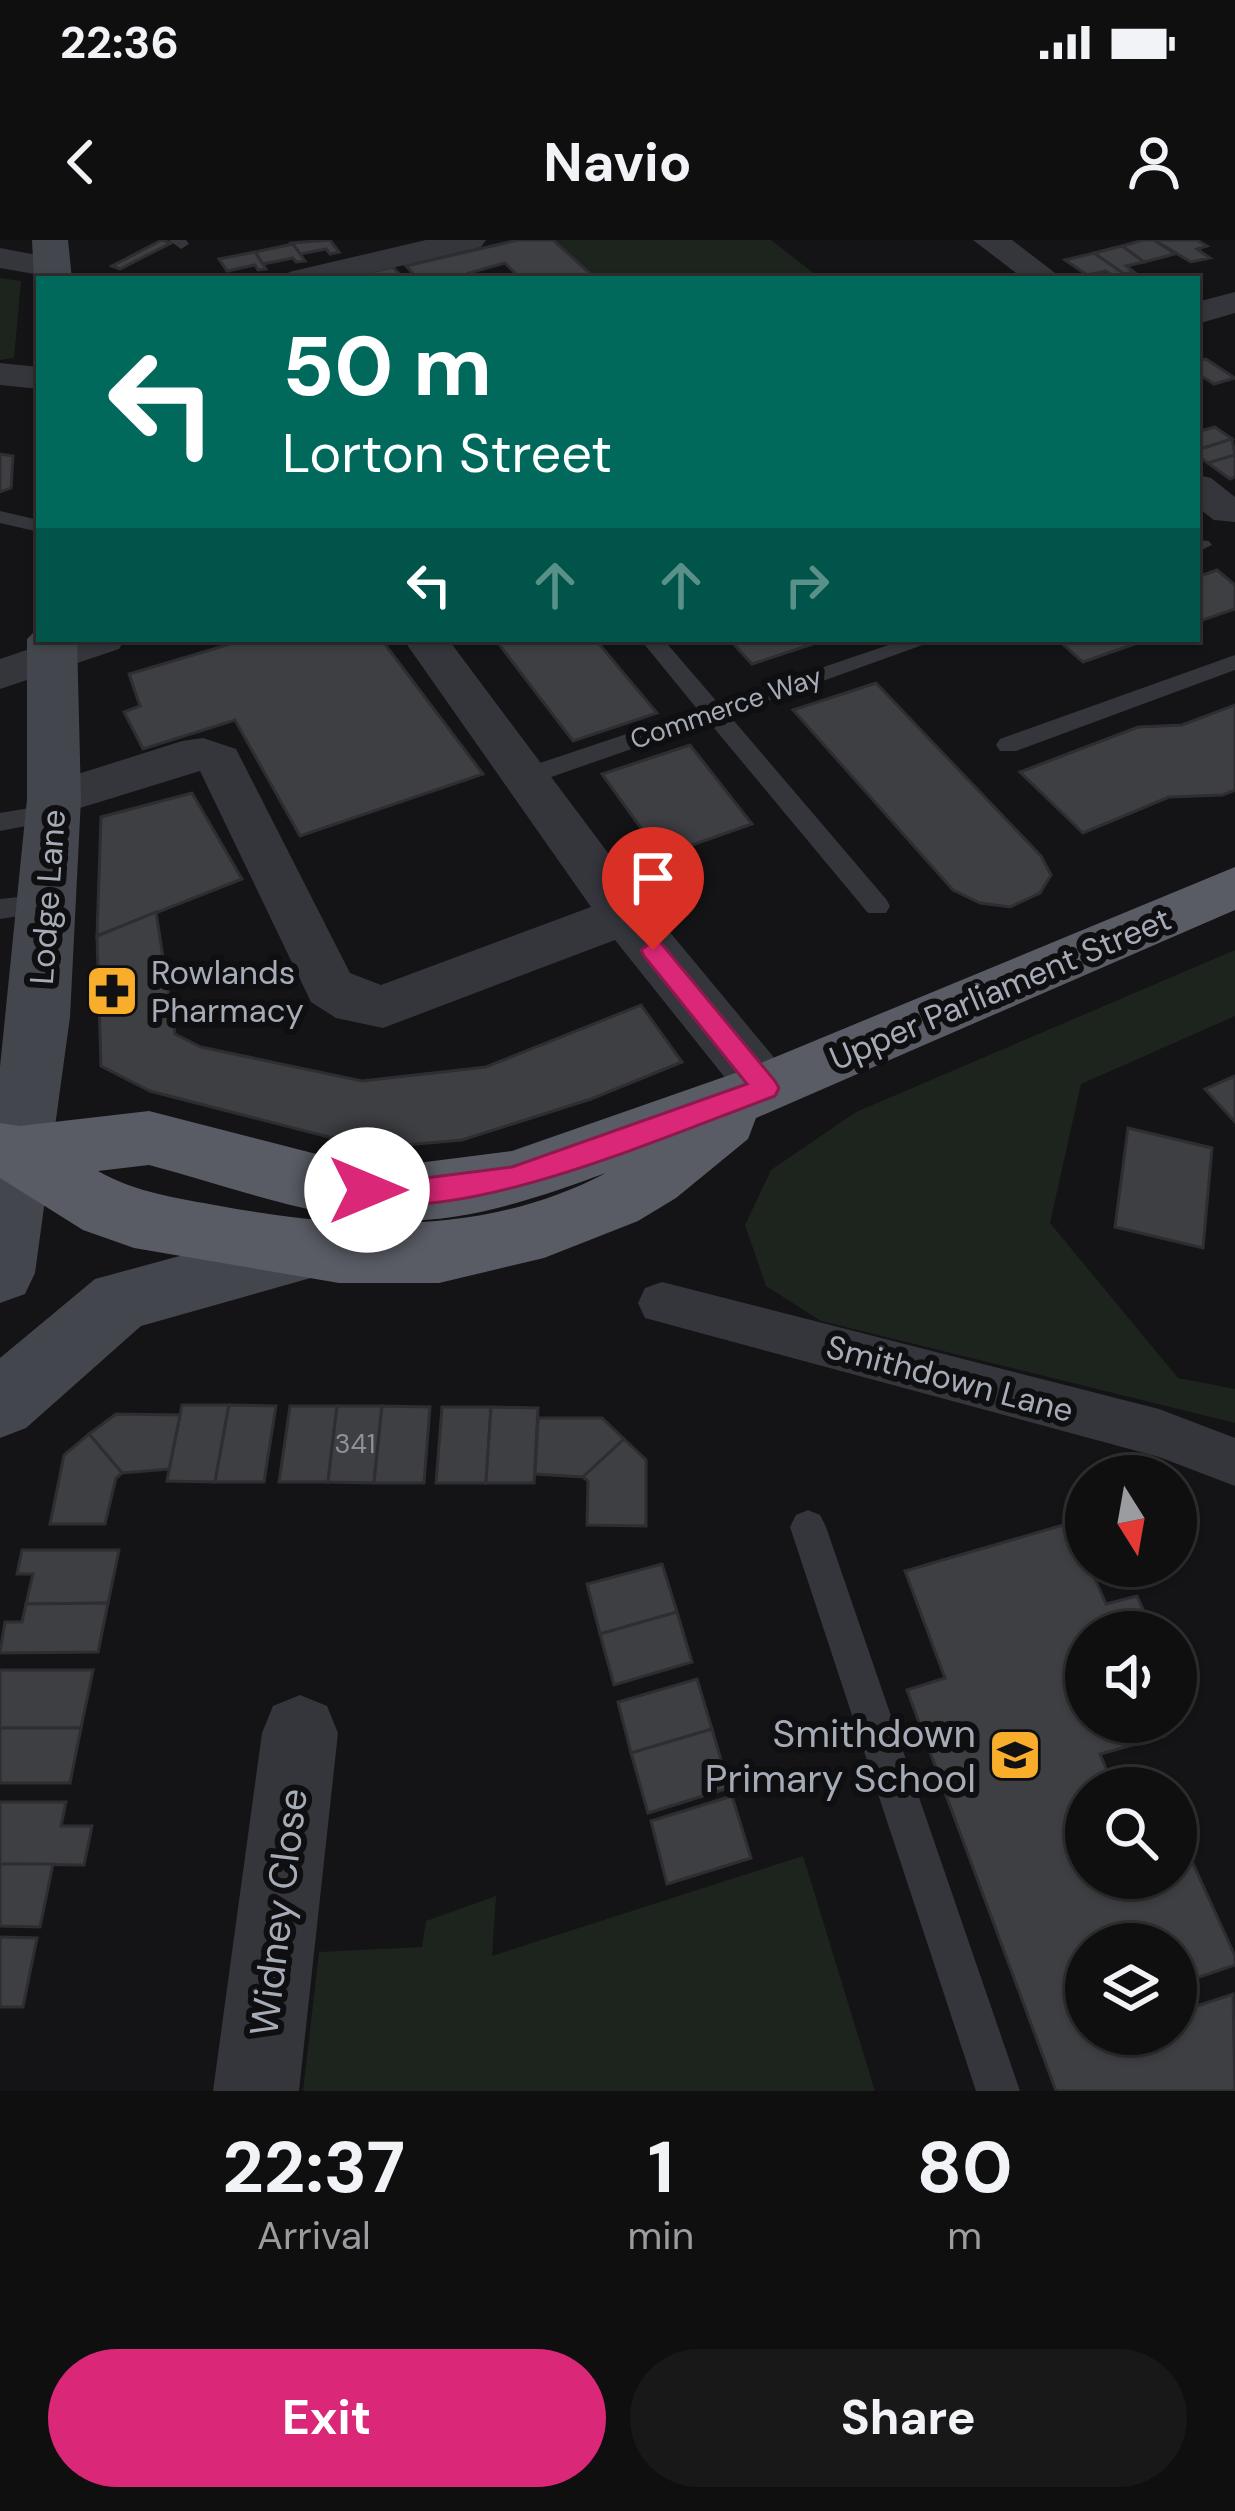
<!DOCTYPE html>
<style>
:root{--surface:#0f0f10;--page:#181819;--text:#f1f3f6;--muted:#9b9c9f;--line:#2f2f30;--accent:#db2777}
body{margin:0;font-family:"DM Sans",sans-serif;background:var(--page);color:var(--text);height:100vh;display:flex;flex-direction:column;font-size:45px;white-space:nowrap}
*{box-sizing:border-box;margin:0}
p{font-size:39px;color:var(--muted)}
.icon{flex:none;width:66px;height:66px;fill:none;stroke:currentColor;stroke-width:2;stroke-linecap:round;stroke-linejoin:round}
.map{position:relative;height:1851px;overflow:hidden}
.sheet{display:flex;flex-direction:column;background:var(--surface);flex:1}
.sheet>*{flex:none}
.top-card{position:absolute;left:36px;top:36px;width:1164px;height:366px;border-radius:0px;box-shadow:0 3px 9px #0004,0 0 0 3px var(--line);background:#00695c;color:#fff;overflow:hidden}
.needle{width:78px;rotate:169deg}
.fabs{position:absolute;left:1065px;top:1215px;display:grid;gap:24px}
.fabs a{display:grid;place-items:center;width:132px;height:132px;border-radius:50%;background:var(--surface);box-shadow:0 3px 9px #0004,0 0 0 3px var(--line);font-size:60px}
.pin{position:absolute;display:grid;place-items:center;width:102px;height:102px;color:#fff;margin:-123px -51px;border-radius:50% 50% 50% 0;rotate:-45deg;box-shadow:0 0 12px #0007}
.pin .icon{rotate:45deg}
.me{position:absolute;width:132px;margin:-66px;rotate:90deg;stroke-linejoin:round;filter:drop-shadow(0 0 9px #0008)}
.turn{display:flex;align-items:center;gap:42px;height:252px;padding:0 48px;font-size:54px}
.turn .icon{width:156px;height:156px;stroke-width:2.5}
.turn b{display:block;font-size:84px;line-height:102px}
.lanes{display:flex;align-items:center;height:114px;padding:0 48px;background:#0003;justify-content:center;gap:60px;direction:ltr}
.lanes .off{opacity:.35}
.eta{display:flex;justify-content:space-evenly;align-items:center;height:204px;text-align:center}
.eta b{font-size:72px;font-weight:700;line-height:84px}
.action{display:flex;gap:24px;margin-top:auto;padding:24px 48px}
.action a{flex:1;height:138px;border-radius:72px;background:var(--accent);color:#fff;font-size:48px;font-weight:700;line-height:138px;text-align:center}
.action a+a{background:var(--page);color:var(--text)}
.status{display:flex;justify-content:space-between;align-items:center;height:84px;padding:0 60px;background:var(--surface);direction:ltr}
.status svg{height:33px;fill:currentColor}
header{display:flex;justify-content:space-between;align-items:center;height:156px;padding:0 48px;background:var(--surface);font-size:54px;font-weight:700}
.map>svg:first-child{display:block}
</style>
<div class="status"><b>22:36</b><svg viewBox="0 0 49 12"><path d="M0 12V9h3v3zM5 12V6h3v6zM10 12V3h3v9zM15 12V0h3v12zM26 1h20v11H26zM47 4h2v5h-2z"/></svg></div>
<header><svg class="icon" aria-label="back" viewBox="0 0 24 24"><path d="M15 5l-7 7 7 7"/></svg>Navio<svg class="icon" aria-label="person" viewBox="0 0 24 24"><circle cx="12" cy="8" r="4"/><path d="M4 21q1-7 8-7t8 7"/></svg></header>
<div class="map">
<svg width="1235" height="1851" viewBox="0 0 1235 1851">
<rect width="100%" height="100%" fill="#141416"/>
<g fill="#1c241d">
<path d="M 553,0 L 771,0 L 821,39 L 596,39 Z"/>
<path d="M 0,38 L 21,41 L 14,118 L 0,120 Z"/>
<path d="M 1235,710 L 1235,776 L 1081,844 L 1050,983 L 1178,1138 L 1235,1149 L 1235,1183 L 821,1081 L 766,1046 L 745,985 L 771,930 L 856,872 Z"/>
<path d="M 803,1616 L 875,1851 L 303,1851 L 319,1712 L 422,1707 L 426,1681 L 496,1656 L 492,1716 Z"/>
</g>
<g fill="#3e3f43" stroke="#2e2e32" stroke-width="3">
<path d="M 162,0 L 171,3 L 120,29 L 112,26 Z"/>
<path d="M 330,0 L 339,12 L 330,14 L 326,9 L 300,14 L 291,3 Z"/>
<path d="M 518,0 L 553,0 L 596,39 L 519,37 L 505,23 L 469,33 L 474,39 L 418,39 L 406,26 Z"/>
<path d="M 1143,0 L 1154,0 L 1175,14 L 1144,22 L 1122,6 Z"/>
<path d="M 1154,0 L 1197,0 L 1207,6 L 1197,9 L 1210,18 L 1191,22 Z"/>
<path d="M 293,4 L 305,21 L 296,22 L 293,18 L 263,24 L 255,12 Z"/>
<path d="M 1122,6 L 1144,22 L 1126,26 L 1134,32 L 1124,34 L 1094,13 Z"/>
<path d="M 255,12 L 266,29 L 258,30 L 255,25 L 227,31 L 219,19 Z"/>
<path d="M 1094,13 L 1124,34 L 1115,37 L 1106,31 L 1087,35 L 1065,20 Z"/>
<path d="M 393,27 L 404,39 L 341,39 Z"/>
<path d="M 1206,119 L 1235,138 L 1214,144 L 1197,133 L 1197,121 Z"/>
<path d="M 1215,187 L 1232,199 L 1197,210 L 1197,192 Z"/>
<path d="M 1232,199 L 1235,215 L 1208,223 L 1197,215 L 1197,210 Z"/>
<path d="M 0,214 L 13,216 L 11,248 L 0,252 Z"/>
<path d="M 1235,215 L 1235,237 L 1230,239 L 1208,223 Z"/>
<path d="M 1217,330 L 1235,345 L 1235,369 L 1197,382 L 1197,337 Z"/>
<path d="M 247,399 L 381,399 L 483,534 L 300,596 L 235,480 L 143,509 L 124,472 L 140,466 L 129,434 Z"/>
<path d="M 495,399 L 595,399 L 657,473 L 573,501 Z"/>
<path d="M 729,399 L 828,399 L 752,424 Z"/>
<path d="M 1057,399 L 1149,399 L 1083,422 Z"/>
<path d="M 876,443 L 1041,616 L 1051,635 L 1040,653 L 1010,667 L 980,663 L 953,650 L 793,470 Z"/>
<path d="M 1235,465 L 1235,550 L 1223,555 L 1169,557 L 1083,593 L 1020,532 L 1138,487 L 1182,485 Z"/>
<path d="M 690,505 L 752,584 L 661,616 L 602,534 Z"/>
<path d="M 192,553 L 242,639 L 97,696 L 101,577 Z"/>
<path d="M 156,672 L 175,794 L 201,807 L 362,841 L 486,827 L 641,765 L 682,822 L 591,859 L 462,900 L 371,908 L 150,851 L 101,826 L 97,696 Z"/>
<path d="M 1235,836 L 1235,882 L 1205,849 Z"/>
<path d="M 1128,888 L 1212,908 L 1203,1008 L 1115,987 Z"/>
<path d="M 182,1165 L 229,1165 L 215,1242 L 167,1241 Z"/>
<path d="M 229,1165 L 276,1166 L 264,1242 L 215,1242 Z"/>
<path d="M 290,1166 L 337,1166 L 328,1242 L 279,1242 Z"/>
<path d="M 337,1166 L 382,1166 L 374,1243 L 328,1242 Z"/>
<path d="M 382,1166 L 430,1167 L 424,1243 L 374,1243 Z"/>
<path d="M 442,1167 L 491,1167 L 486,1243 L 436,1243 Z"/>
<path d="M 491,1167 L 538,1168 L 534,1243 L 486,1243 Z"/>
<path d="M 116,1174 L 180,1175 L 169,1229 L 122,1233 L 89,1194 Z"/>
<path d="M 538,1178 L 602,1178 L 624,1199 L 583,1237 L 535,1234 Z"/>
<path d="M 89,1194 L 122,1233 L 116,1238 L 105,1284 L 50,1284 L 64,1215 Z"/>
<path d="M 624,1199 L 646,1220 L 646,1286 L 587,1285 L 588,1241 L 583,1237 Z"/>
<path d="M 1070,1283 L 1106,1364 L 1137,1356 L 1153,1392 L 1086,1392 L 1086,1482 L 1158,1482 L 1165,1496 L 1100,1514 L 1114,1548 L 1086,1548 L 1086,1638 L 1176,1638 L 1176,1607 L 1184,1604 L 1235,1716 L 1235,1725 L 1176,1745 L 1176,1704 L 1086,1704 L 1086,1794 L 1176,1794 L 1176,1764 L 1179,1772 L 1233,1754 L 1235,1851 L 1056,1851 L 907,1450 L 945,1438 L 905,1331 Z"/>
<path d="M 22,1310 L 119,1310 L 108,1363 L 26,1364 L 33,1334 L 17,1334 Z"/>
<path d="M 662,1324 L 677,1372 L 600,1394 L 587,1344 Z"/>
<path d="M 108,1363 L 98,1412 L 0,1413 L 5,1382 L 22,1382 L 26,1364 Z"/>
<path d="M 677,1372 L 692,1422 L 614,1445 L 600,1394 Z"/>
<path d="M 0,1430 L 93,1430 L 81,1488 L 0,1488 Z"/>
<path d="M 697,1439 L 712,1489 L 631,1513 L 618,1462 Z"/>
<path d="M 0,1488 L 81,1488 L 70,1543 L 0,1543 Z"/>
<path d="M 712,1489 L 729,1548 L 648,1573 L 631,1513 Z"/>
<path d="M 732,1556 L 751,1618 L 667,1644 L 651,1581 Z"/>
<path d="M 0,1562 L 66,1562 L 61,1586 L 92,1586 L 84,1625 L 0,1624 Z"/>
<path d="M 0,1624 L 53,1624 L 40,1687 L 0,1686 Z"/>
<path d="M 0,1697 L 37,1698 L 23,1767 L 0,1767 Z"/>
</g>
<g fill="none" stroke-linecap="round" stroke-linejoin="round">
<g fill="#35363c" fill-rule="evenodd">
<path d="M 169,0 L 186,0 L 189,4 L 181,9 Z"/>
<path d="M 0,271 L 39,280 L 39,292 L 0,283 Z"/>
<path d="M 1197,300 L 1209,301 L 1212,305 L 1197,312 Z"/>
<path d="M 640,399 L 663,399 L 718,463 L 906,399 L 939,399 L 729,475 L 886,659 L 890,666 L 886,673 L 868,673 L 709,482 L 534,543 L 516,543 L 516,531 L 698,470 Z"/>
<path d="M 1235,415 L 1235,430 L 1016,511 L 1000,511 L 996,505 L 1000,499 Z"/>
<path d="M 53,564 L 62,567 L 65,573 L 62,579 L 0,591 L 0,573 Z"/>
<path d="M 47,654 L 56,656 L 60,663 L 56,670 L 0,679 L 0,659 Z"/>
<path d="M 808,1270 L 820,1275 L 826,1287 L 1020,1851 L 976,1851 L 790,1287 L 796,1275 Z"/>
</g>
<path fill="#35363c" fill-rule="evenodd" d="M 662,1042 L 1159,1169 L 1235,1198 L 1235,1246 L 1159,1217 L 645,1078 L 638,1063 L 645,1048 Z"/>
<g fill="#35363c" fill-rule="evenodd">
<path d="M 426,0 L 486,0 L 481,7 L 345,39 L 284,39 L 289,32 Z"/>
<path d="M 973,0 L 1012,0 L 1063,39 L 1024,39 Z"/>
<path d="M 0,8 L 64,20 L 69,27 L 64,34 L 52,37 L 0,28 Z"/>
<path d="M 1235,52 L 1235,73 L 1197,84 L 1197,62 Z"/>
<path d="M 0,123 L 39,127 L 39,149 L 0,145 Z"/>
<path d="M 1197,235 L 1211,238 L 1235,257 L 1235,282 L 1214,280 L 1197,267 Z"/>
<path d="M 59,399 L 125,399 L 119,409 L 0,449 L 0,419 Z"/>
<path d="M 403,399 L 448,399 L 644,661 L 786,832 L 795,848 L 786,864 L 766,871 L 746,864 L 615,700 L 383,788 L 336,778 L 311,762 L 200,531 L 54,576 L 37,571 L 29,559 L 37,547 L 182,501 L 203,498 L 236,509 L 350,733 L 381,745 L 591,667 Z"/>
<path d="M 300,1455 L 327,1466 L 338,1493 L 299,1851 L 213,1851 L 262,1493 L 273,1466 Z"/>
</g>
<g fill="#43464c" fill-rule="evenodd">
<path d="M 32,0 L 68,0 L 72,39 L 39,39 L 39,46 L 34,39 Z"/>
<path d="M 39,387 L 39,399 L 77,399 L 81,559 L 70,777 L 35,1033 L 25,1054 L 0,1063 L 0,827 L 27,559 L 27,399 Z"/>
<path d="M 308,981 L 332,990 L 342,1011 L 332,1032 L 141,1086 L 26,1188 L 0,1198 L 0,1118 L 95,1039 Z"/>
</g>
<path fill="#595c64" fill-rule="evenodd" d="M 1235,627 L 1235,670 L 756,878 L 748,899 L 676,958 L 638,981 L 544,1018 L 439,1043 L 339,1043 L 134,1008 L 83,990 L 0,938 L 0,883 L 19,886 L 149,871 L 332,918 L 402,925 L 512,911 L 744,830 ZM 149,925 C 230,946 316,980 400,981 C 472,981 540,957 606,933 C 483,997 352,990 220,966 C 177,958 137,953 98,931 Z"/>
</g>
<path fill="#db2777" stroke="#8e194d" stroke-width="3" d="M 653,701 L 661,703 L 775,841 L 779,848 L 775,856 C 678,891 452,991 357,958 L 353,950 L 357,941 L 402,941 L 512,927 L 747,844 L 644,716 L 641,710 Z"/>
<defs>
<g id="pharmacy-square" transform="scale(2.7)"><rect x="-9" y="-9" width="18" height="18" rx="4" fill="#f8ae2b" stroke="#0f0f11"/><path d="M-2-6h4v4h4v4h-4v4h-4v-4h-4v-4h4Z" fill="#111"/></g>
<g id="school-square" transform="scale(2.7)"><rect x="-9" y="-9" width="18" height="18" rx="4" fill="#f8ae2b" stroke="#0f0f11"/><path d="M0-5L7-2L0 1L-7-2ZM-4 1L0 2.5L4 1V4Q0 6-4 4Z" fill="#111"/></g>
</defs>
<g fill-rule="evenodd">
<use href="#pharmacy-square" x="112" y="751"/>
<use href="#school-square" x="1015" y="1515"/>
</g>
<g text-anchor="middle" stroke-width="12" stroke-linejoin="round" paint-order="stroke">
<g font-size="27" fill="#a6acb7" stroke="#0f0f11">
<text transform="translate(726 468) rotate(-19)" y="9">Commerce Way</text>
</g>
<g font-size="27" fill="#8c919a">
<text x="355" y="1213">341</text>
</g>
<g font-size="33" fill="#a6acb7" stroke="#0f0f11">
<text transform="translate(47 657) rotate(-86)" y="12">Lodge Lane</text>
<text transform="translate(1000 748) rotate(-23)" y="12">Upper Parliament Street</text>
<text transform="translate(950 1138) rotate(15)" y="12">Smithdown Lane</text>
</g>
<g font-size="33" fill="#a6acb7" stroke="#0f0f11" text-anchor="start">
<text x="151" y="744">Rowlands<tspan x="151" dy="38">Pharmacy</tspan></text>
</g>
<g font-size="39" fill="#a6acb7" stroke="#0f0f11" text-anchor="end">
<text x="976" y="1507">Smithdown<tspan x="976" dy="45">Primary School</tspan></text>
</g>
<g font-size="39" fill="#a6acb7" stroke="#0f0f11">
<text transform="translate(278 1672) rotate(-83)" y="14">Widney Close</text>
</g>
</g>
</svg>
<div class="fabs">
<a><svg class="needle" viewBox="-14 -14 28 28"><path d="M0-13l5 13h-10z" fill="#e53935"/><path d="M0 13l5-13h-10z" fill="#9b9c9f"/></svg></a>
<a><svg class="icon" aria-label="sound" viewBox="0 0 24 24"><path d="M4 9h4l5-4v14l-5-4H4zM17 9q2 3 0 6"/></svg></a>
<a><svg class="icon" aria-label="search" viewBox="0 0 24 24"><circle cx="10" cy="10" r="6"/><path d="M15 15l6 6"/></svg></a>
<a><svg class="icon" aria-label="layers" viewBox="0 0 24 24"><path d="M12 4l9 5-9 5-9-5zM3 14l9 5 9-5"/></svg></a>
</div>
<div class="pin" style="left:653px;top:710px;background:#d93025"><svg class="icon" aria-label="arrive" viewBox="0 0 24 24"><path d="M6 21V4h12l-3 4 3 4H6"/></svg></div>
<svg class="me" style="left:367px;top:950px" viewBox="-20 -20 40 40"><circle r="19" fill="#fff"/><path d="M0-13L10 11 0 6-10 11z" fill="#db2777"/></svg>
<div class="top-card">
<div class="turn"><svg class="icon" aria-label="left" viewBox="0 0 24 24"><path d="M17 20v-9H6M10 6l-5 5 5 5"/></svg><div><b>50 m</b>Lorton Street</div></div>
<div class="lanes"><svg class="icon" aria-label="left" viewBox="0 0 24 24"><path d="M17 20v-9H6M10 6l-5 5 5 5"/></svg><svg class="icon off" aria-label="ahead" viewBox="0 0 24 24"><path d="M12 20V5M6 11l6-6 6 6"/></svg><svg class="icon off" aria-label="ahead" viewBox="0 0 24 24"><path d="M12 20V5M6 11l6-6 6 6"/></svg><svg class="icon off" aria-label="right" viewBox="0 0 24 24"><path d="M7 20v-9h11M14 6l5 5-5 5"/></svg></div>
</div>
</div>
<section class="sheet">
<div class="eta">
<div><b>22:37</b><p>Arrival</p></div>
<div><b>1</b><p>min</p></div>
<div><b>80</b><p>m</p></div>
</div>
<div class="action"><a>Exit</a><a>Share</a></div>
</section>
